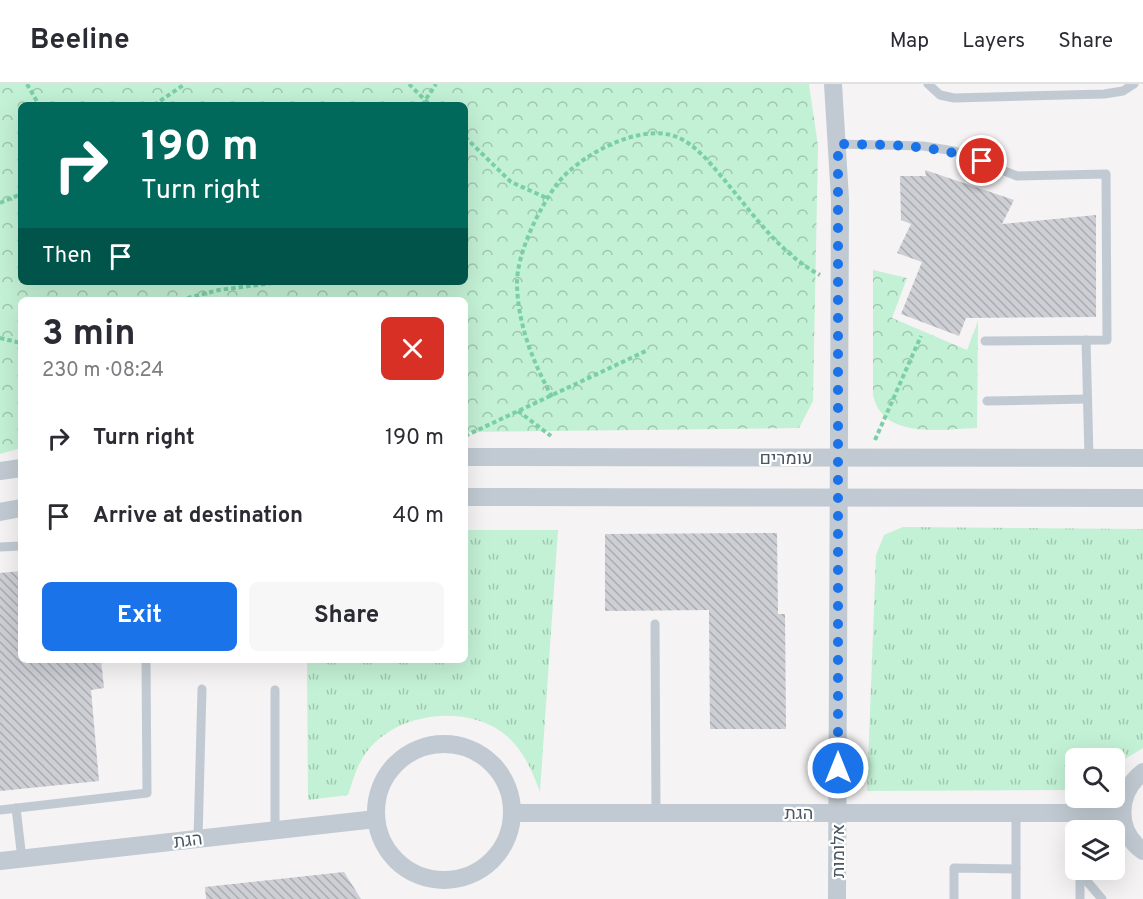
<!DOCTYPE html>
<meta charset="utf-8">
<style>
:root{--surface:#fff;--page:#f7f7f7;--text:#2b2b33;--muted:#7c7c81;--line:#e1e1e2;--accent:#1a73e8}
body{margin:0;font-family:Overpass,Heebo,sans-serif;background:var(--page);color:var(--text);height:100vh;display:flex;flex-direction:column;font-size:22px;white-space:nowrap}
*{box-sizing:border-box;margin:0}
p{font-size:20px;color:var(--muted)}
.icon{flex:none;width:33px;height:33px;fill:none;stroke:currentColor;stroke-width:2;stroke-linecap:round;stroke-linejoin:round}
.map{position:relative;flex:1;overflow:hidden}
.sheet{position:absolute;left:18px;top:213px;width:450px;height:366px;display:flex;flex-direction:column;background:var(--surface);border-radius:9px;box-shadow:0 6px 24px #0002}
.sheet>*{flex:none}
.guide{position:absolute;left:18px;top:18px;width:450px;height:183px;border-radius:9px;box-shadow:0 6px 24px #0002;background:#00695c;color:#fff;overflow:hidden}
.buttons{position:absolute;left:1065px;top:664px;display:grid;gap:12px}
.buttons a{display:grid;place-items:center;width:60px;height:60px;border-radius:9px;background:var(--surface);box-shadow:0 6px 24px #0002;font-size:30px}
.pin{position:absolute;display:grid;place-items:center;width:51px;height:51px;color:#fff;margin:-26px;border:3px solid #fff;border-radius:50%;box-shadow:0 2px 6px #0007}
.me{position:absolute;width:66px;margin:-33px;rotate:0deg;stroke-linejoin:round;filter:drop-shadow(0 0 4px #0008)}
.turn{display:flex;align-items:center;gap:21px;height:126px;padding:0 24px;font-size:27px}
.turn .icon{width:78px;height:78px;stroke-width:2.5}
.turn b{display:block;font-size:42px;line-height:51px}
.then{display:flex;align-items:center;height:57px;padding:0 24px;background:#0003;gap:12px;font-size:22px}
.round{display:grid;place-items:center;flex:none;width:63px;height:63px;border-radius:9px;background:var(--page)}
.overview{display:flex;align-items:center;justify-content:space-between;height:102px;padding:0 24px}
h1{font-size:36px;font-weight:700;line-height:45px}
.button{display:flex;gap:12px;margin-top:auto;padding:12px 24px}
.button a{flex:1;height:69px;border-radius:9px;background:var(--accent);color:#fff;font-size:24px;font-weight:700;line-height:69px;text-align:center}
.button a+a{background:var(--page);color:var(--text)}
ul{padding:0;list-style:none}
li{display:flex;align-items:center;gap:18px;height:78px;padding:0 24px}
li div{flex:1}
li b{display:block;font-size:22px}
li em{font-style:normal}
header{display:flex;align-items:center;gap:36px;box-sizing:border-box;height:84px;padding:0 30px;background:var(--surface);border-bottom:2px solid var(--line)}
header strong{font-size:28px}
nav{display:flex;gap:33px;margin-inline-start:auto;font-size:21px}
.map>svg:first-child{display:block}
</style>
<header>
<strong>Beeline</strong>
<nav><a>Map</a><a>Layers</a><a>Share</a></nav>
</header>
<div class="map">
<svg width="1143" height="815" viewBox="0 0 1143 815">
<defs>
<pattern id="grass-tufts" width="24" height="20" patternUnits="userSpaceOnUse" patternTransform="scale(1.5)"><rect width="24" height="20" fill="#c3f1d5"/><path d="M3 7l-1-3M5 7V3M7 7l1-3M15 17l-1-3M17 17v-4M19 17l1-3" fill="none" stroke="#a0c6b0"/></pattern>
<pattern id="park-crowns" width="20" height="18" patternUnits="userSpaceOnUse" patternTransform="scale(1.5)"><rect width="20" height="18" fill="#c3f1d5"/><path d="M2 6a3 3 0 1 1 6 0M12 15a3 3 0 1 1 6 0" fill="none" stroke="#a0c6b0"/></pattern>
<pattern id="building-back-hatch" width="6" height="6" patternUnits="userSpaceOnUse" patternTransform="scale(1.5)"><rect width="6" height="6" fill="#cdcfd5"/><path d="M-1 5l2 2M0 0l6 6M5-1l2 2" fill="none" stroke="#a8abb0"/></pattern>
</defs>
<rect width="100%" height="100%" fill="#f5f3f3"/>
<g fill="url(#grass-tufts)">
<path d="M 903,443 L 1143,445 L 1143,664 L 1120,678 L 1115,685 L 1114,675 L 1076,675 L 1075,706 L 867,707 L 876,471 L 884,451 Z"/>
<path d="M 465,446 L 558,446 L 540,708 C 532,687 525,669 508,653 C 468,617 387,628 361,677 C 355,687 352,700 348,711 L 308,716 L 307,576 L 465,576 Z"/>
</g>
<g fill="url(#park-crowns)" fill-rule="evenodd">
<path d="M 0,0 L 809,0 L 818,62 L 813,317 L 799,344 L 465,348 L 465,216 L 21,216 L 21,364 L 0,370 ZM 21,21 L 465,21 L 465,198 L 21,198 Z"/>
<path d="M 873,186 L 907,194 L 892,234 L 967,266 L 978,237 L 977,344 C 941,345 883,356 873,311 Z"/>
</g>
<g fill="url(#building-back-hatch)">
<path d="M 925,86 L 1014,116 L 1002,140 L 1096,131 L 1096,233 L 966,234 L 959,252 L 901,230 L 922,178 L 897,169 L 911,140 L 901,136 L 900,92 L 926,92 Z"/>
<path d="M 777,449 L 778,530 L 785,530 L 786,645 L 710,645 L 709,526 L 605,527 L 605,450 Z"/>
<path d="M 21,487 L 21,576 L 101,576 L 104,604 L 91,606 L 99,697 L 0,707 L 0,489 Z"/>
<path d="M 344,788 L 361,815 L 206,815 L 205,803 Z"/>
</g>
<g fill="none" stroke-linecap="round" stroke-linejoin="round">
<g stroke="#7ad0a6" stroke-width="4" stroke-dasharray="4.5 3" stroke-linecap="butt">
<path d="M 27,0 L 39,21"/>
<path d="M 409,0 L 430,21"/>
<path d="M 154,21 L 185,0"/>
<path d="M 422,21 L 436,0"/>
<path d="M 465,53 L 511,98 L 549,115"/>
<path d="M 0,119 L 21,110"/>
<path d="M 180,216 L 219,206 L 280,198"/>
<path d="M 0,254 L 21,259"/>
<path d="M 552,313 C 533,278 518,241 517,201 C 516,171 539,124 557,100 C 579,71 641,38 677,53 C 697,61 714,84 727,99 C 755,133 781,170 820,191"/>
<path d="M 518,327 L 551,352"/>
<path d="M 465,352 L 648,266"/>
<path d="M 875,356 L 921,252"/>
</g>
<g stroke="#c1cad2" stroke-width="9">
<path d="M 928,0 L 940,11 L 954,14 L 1104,10 L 1123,7 L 1134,0"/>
<path d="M 838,60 L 923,62 L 954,67 L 1017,92 L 1106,90 L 1107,256 L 985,257"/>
<path d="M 1086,256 L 1089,374"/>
<path d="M 987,317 L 1087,315"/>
<path d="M 0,463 L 21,462"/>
<path d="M 655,540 L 656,729"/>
<path d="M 16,724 L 22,775"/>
<path d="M 0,726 L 147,709 L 146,576"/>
<path d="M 275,746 L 275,606"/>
<path d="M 198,755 L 202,605"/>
<path d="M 954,815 L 954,784 L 1016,785"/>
<path d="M 1016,815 L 1016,729"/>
<path d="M 1080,815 L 1080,789 L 1102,815"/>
</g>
<g stroke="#c1cad2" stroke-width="18">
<path d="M 833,0 L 840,115 L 837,815"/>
<path d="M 465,373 L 1143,374"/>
<path d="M 0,387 L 21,384"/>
<path d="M 465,413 L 1143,414"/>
<path d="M 0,428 L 21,424"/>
<circle cx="444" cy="728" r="68"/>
<path d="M 1143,688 C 1116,709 1115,747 1143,767"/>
<path d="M 512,729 L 1122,729"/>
<path d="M 0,777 L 376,735"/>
</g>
</g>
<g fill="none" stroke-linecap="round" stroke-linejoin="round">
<path stroke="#1a73e8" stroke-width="10" stroke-dasharray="0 18" d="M 838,684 L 838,60 C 891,61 932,60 982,77"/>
</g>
<g text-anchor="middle" stroke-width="4.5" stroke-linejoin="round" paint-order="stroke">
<g font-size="18" fill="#4a5661" stroke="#fff">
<text x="786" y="380">עומרים</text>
<text x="799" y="735">הגת</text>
<text transform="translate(188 756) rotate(-7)" y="6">הגת</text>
<text transform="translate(838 767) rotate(-90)" y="6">אלומות</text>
</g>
</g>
</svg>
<div class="buttons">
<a><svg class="icon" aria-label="search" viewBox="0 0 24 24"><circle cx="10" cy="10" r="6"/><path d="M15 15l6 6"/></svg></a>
<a><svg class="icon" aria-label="layers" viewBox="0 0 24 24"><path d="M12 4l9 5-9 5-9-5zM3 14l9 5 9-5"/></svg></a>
</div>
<div class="pin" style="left:982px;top:77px;background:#d93025"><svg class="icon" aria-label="arrive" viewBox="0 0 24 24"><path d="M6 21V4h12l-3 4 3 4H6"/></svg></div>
<svg class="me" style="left:838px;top:684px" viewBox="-20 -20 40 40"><circle r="17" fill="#1a73e8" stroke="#fff" stroke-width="3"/><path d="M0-11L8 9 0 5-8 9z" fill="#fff"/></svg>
<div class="guide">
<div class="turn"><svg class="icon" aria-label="right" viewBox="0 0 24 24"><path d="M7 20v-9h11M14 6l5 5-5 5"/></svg><div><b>190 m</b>Turn right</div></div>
<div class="then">Then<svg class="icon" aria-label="arrive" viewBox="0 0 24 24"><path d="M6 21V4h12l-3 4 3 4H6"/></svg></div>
</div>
<section class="sheet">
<div class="overview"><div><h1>3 min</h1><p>230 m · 08:24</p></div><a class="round" style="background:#d93025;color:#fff"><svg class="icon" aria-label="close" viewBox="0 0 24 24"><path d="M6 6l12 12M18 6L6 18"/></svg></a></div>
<ul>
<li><svg class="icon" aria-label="right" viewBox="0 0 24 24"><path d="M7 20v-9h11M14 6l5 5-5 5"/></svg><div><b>Turn right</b></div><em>190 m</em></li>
<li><svg class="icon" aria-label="arrive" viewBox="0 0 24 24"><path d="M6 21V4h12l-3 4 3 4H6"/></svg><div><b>Arrive at destination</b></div><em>40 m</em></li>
</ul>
<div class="button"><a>Exit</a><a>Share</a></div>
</section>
</div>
